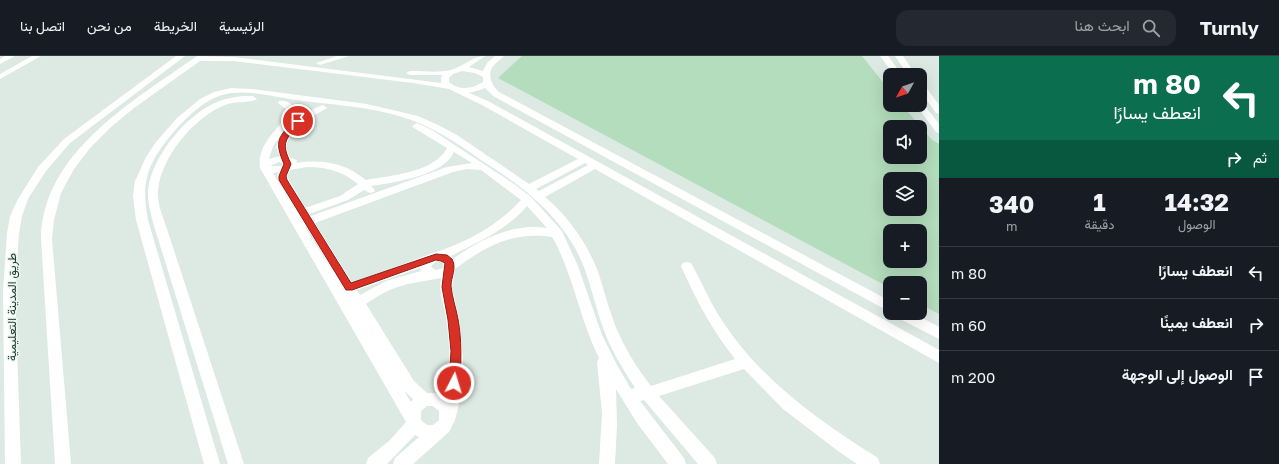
<!DOCTYPE html>
<html lang="ar">
<meta charset="utf-8">
<style>
:root{--surface:#171b24;--page:#242831;--text:#f1f3f6;--muted:#9ea1a6;--line:#363941}
body{margin:0;font-family:"Golos Text",Vazirmatn,sans-serif;background:var(--page);color:var(--text);direction:rtl;height:100vh;display:flex;flex-direction:column;font-size:15px;white-space:nowrap}
*{box-sizing:border-box;margin:0}
p{font-size:13px;color:var(--muted)}
.icon{flex:none;width:22px;height:22px;fill:none;stroke:currentColor;stroke-width:2;stroke-linecap:round;stroke-linejoin:round}
.map{position:relative;flex:1;overflow:hidden;direction:ltr}
.panel{display:flex;flex-direction:column;background:var(--surface);width:340px}
.panel>*{flex:none}
.guide{background:#0b6e4f;color:#fff;overflow:hidden}
.needle{width:26px;rotate:230deg}
.controls{position:absolute;left:883px;top:12px;display:grid;gap:8px}
.controls a{display:grid;place-items:center;width:44px;height:44px;border-radius:8px;background:var(--surface);box-shadow:0 4px 16px #0002;font-size:20px}
.pin{position:absolute;display:grid;place-items:center;width:34px;height:34px;color:#fff;margin:-17px;border:2px solid #fff;border-radius:50%;box-shadow:0 1px 4px #0007}
.me{position:absolute;width:44px;margin:-22px;rotate:5deg;stroke-linejoin:round;filter:drop-shadow(0 0 3px #0008)}
.turn{display:flex;align-items:center;gap:14px;height:84px;padding:0 12px;font-size:18px}
.turn .icon{width:52px;height:52px;stroke-width:2.5}
.turn b{display:block;font-size:28px;line-height:34px}
.then{display:flex;align-items:center;height:38px;padding:0 12px;background:#0003;gap:8px;font-size:15px}
.eta{display:flex;justify-content:space-evenly;align-items:center;height:68px;text-align:center}
.eta b{font-size:24px;font-weight:700;line-height:28px}
ul{padding:0;list-style:none}
li{display:flex;align-items:center;gap:12px;height:52px;padding:0 12px;border-top:1px solid var(--line)}
li div{flex:1}
li b{display:block;font-size:15px}
li em{font-style:normal}
header{display:flex;align-items:center;gap:24px;box-sizing:border-box;height:56px;padding:0 20px;background:var(--surface);border-bottom:1px solid var(--line)}
header strong{font-size:19px}
nav{display:flex;gap:22px;margin-inline-start:auto;font-size:14px}
.search{width:280px;height:36px;background:var(--page);display:flex;align-items:center;gap:10px;box-sizing:border-box;padding:0 14px;border-radius:12px;color:var(--muted);font-size:15px}
main{display:flex;flex:1;min-height:0}
.map>svg:first-child{display:block}
</style>
<header>
<strong>Turnly</strong>
<div class="search"><svg class="icon" aria-label="search" viewBox="0 0 24 24"><circle cx="10" cy="10" r="6"/><path d="M15 15l6 6"/></svg>ابحث هنا</div>
<nav><a>الرئيسية</a><a>الخريطة</a><a>من نحن</a><a>اتصل بنا</a></nav>
</header>
<main>
<section class="panel">
<div class="guide">
<div class="turn"><svg class="icon" aria-label="left" viewBox="0 0 24 24"><path d="M17 20v-9H6M10 6l-5 5 5 5"/></svg><div><b>80 m</b>انعطف يسارًا</div></div>
<div class="then">ثم<svg class="icon" aria-label="right" viewBox="0 0 24 24"><path d="M7 20v-9h11M14 6l5 5-5 5"/></svg></div>
</div>
<div class="eta">
<div><b>14:32</b><p>الوصول</p></div>
<div><b>1</b><p>دقيقة</p></div>
<div><b>340</b><p>m</p></div>
</div>
<ul>
<li><svg class="icon" aria-label="left" viewBox="0 0 24 24"><path d="M17 20v-9H6M10 6l-5 5 5 5"/></svg><div><b>انعطف يسارًا</b></div><em>80 m</em></li>
<li><svg class="icon" aria-label="right" viewBox="0 0 24 24"><path d="M7 20v-9h11M14 6l5 5-5 5"/></svg><div><b>انعطف يمينًا</b></div><em>60 m</em></li>
<li><svg class="icon" aria-label="arrive" viewBox="0 0 24 24"><path d="M6 21V4h12l-3 4 3 4H6"/></svg><div><b>الوصول إلى الوجهة</b></div><em>200 m</em></li>
</ul>
</section>
<div class="map">
<svg width="939" height="408" viewBox="0 0 939 408">
<rect width="100%" height="100%" fill="#dceae3"/>
<path fill="#b3ddbc" fill-rule="evenodd" d="M 522,0 L 862,0 L 890,35 L 890,49 L 902,49 L 931,83 L 939,88 L 939,258 L 920,248 L 920,227 L 890,227 L 890,232 L 498,22 ZM 890,71 L 920,71 L 920,101 L 890,101 ZM 890,123 L 920,123 L 920,153 L 890,153 ZM 890,175 L 920,175 L 920,205 L 890,205 Z"/>
<g fill="none" stroke-linecap="round" stroke-linejoin="round">
<g fill="#fff" fill-rule="evenodd">
<path d="M 5,0 L 15,0 L 0,8 L 0,3 Z"/>
<path d="M 32,0 L 41,0 L 0,23 L 0,18 Z"/>
<path d="M 176,0 L 185,0 L 70,87 L 46,115 L 28,143 L 22,160 L 19,177 L 15,236 L 21,408 L 5,408 L 3,236 L 7,177 L 10,160 L 18,143 L 38,111 L 64,83 Z"/>
<path d="M 197,0 L 234,1 L 441,27 L 441,22 L 442,19 L 410,19 L 406,17 L 410,15 C 423,15 439,17 451,14 C 463,11 472,0 485,0 L 469,11 L 483,15 L 487,7 L 495,0 L 504,0 C 501,3 497,6 494,9 C 486,18 492,30 499,36 L 890,245 L 890,256 L 493,40 L 485,32 L 480,34 L 469,37 L 488,45 L 939,294 L 939,307 L 595,113 L 545,141 C 568,160 586,186 597,213 C 604,233 609,254 617,274 C 626,294 637,312 651,330 L 735,303 C 712,274 696,244 681,210 L 683,207 L 687,206 L 691,207 C 702,226 710,247 723,266 C 761,324 820,366 878,402 L 880,408 L 857,408 L 838,395 L 783,353 L 744,313 L 659,340 L 715,402 L 717,408 L 698,408 L 644,344 L 640,345 L 684,402 L 686,408 L 668,408 L 637,367 L 616,333 L 617,369 L 615,408 L 599,408 L 602,357 L 597,306 L 599,302 C 580,264 574,222 554,184 L 552,181 C 513,175 486,190 455,213 L 452,232 L 459,262 L 463,303 L 462,328 L 458,352 L 455,364 L 449,376 L 413,408 L 393,408 L 395,402 L 419,381 L 415,379 L 387,408 L 366,408 L 368,402 L 390,384 L 406,366 L 260,112 C 257,89 275,77 287,59 L 286,53 L 278,47 L 279,45 C 286,44 291,47 295,53 L 295,59 L 290,67 L 299,60 L 320,50 L 323,49 L 327,52 L 306,64 L 294,73 L 288,84 L 286,91 L 290,102 L 295,103 L 297,105 L 296,107 C 322,103 345,107 366,124 C 391,119 434,117 447,92 L 414,72 L 412,70 L 417,67 L 432,74 L 514,128 L 531,141 L 562,175 L 578,210 L 602,279 L 617,309 L 631,333 L 635,332 C 623,313 611,294 603,272 C 596,253 592,233 585,214 C 576,189 560,167 541,149 C 524,132 504,119 484,106 C 457,87 431,69 399,60 C 366,50 331,49 297,44 C 275,41 243,32 222,39 C 202,45 185,63 172,78 C 147,108 141,126 148,164 L 220,408 L 204,408 L 136,164 L 133,140 L 135,125 L 146,101 L 156,86 L 177,62 L 200,43 L 214,36 L 231,32 L 252,33 L 367,48 L 418,60 L 438,69 L 457,79 L 529,128 L 578,103 L 482,49 L 449,33 L 413,27 L 234,5 L 200,5 L 134,52 L 111,71 L 90,92 L 74,113 L 61,137 L 54,164 L 52,183 L 71,408 L 55,408 L 41,183 C 42,96 135,44 197,0 ZM 462,15 L 475,17 L 483,21 L 483,26 C 472,33 459,35 449,26 L 449,22 L 453,18 ZM 281,79 L 276,91 L 280,100 L 269,103 L 273,90 ZM 454,96 L 472,107 L 447,111 L 311,160 L 309,158 L 348,144 L 364,134 L 370,137 L 374,136 L 375,134 L 371,130 C 395,126 443,120 454,96 ZM 279,106 L 282,107 L 282,110 L 270,110 ZM 585,107 L 588,109 L 539,135 L 536,133 ZM 307,111 C 327,111 342,115 358,128 L 340,140 L 305,152 L 287,120 L 290,114 ZM 467,113 L 481,114 L 521,144 C 498,170 462,189 430,198 L 362,224 L 352,226 L 315,167 L 453,116 ZM 279,116 L 277,120 L 278,124 L 296,155 L 273,117 ZM 527,150 L 547,172 C 513,167 480,183 453,203 L 451,200 C 478,186 507,174 527,150 ZM 306,170 L 341,229 L 305,171 ZM 437,205 L 443,206 L 443,212 L 436,214 L 431,211 L 433,208 ZM 420,212 L 421,215 L 386,225 L 360,239 L 357,234 ZM 441,222 C 438,236 444,248 446,262 C 450,288 451,315 445,342 L 435,337 L 427,337 L 414,325 L 366,248 C 394,228 409,228 441,222 ZM 404,335 L 413,343 L 411,346 ZM 427,350 L 433,350 L 439,355 L 439,364 L 433,369 L 427,369 L 421,364 L 421,355 Z"/>
<path d="M 337,0 L 349,0 L 320,9 L 316,7 Z"/>
<path d="M 880,0 L 888,0 L 902,19 L 894,19 Z"/>
<path d="M 895,0 L 903,0 L 916,19 L 908,19 Z"/>
<path d="M 920,27 L 923,27 L 939,49 L 939,58 L 936,57 L 920,35 Z"/>
<path d="M 244,40 L 253,40 L 257,43 C 253,47 233,45 225,49 C 194,61 161,101 158,134 C 157,147 162,158 166,170 L 244,408 L 228,408 L 154,170 C 151,158 147,146 148,134 C 152,100 186,59 217,46 C 226,42 235,41 244,40 Z"/>
<path d="M 920,46 L 923,47 L 939,68 L 939,77 L 936,76 L 916,49 L 920,49 Z"/>
<path d="M 894,257 L 913,257 L 939,271 L 939,283 L 896,261 Z"/>
</g>
</g>
<path fill="#d93025" stroke="#8d1f18" d="M 295,64 L 301,65 C 286,84 280,85 291,108 L 286,120 L 287,124 L 351,227 L 436,198 L 447,199 L 452,203 C 457,212 451,221 451,230 C 452,241 456,252 458,263 C 462,285 461,306 460,327 L 458,331 L 454,332 L 451,331 L 449,327 L 451,295 L 448,264 L 442,231 L 445,207 L 441,205 L 436,204 L 352,234 L 346,234 L 279,124 L 279,120 L 284,108 C 274,85 278,81 295,64 Z"/>
<g text-anchor="middle" stroke-width="3" stroke-linejoin="round" paint-order="stroke">
<g font-size="12" fill="#1d3a31" stroke="#edf7f1">
<text transform="translate(12 251) rotate(-90)" y="4">طريق المدينة التعليمية</text>
</g>
</g>
</svg>
<div class="controls">
<a><svg class="needle" viewBox="-14 -14 28 28"><path d="M0-13l5 13h-10z" fill="#e53935"/><path d="M0 13l5-13h-10z" fill="#9ea1a6"/></svg></a>
<a><svg class="icon" aria-label="sound" viewBox="0 0 24 24"><path d="M4 9h4l5-4v14l-5-4H4zM17 9q2 3 0 6"/></svg></a>
<a><svg class="icon" aria-label="layers" viewBox="0 0 24 24"><path d="M12 4l9 5-9 5-9-5zM3 14l9 5 9-5"/></svg></a>
<a>+</a>
<a>−</a>
</div>
<div class="pin" style="left:298px;top:65px;background:#d93025"><svg class="icon" aria-label="arrive" viewBox="0 0 24 24"><path d="M6 21V4h12l-3 4 3 4H6"/></svg></div>
<svg class="me" style="left:454px;top:327px" viewBox="-20 -20 40 40"><circle r="17" fill="#d93025" stroke="#fff" stroke-width="3"/><path d="M0-11L8 9 0 5-8 9z" fill="#fff"/></svg>
</div>
</main>
